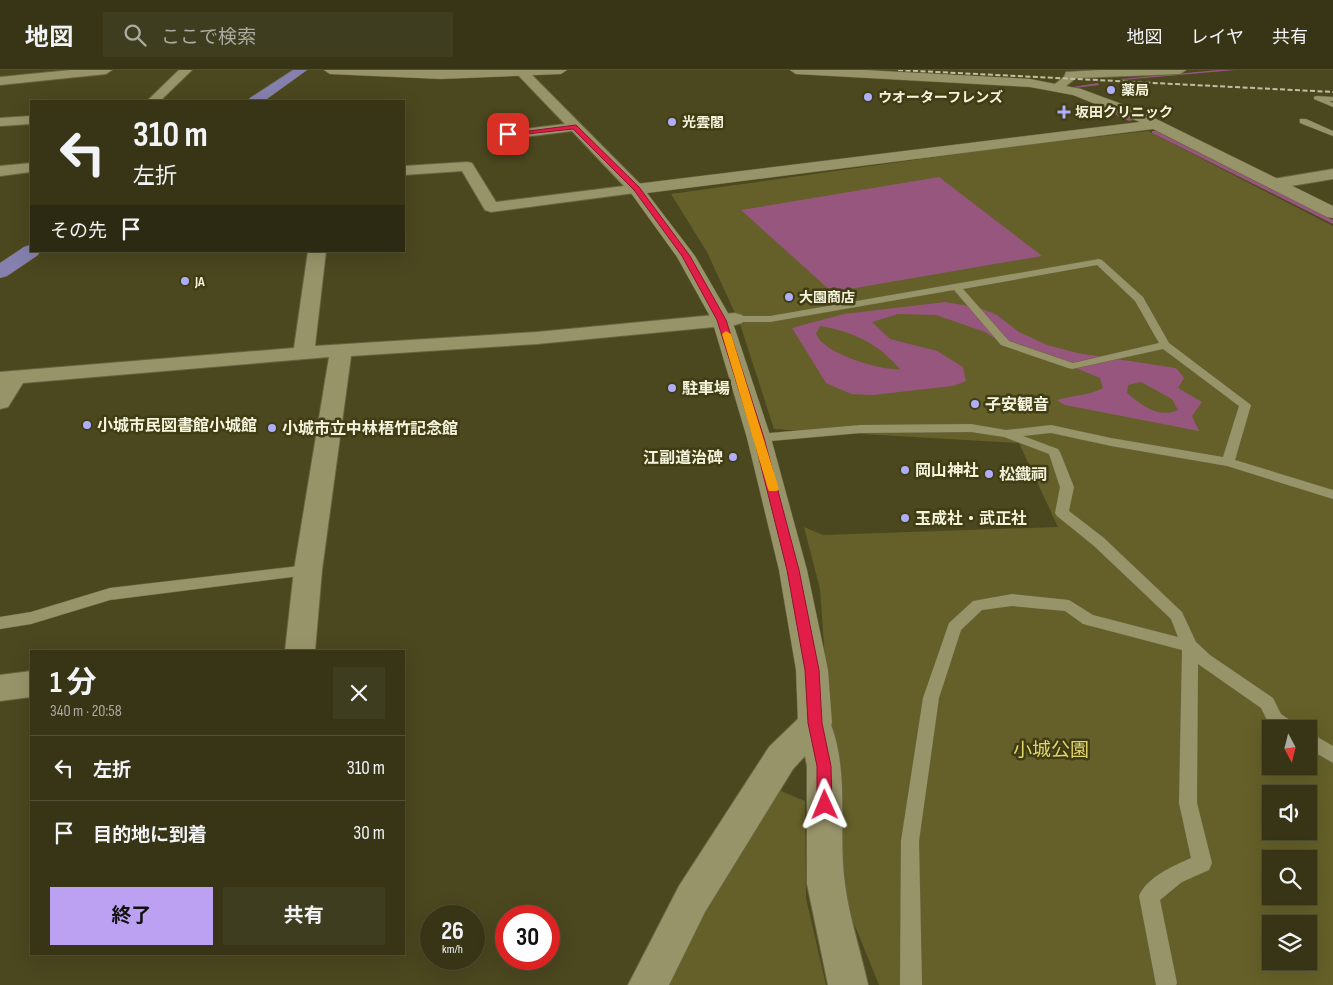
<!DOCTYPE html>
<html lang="ja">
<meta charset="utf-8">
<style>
:root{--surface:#383517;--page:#3f3d20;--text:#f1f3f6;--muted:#ababa1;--line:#525036;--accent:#bca0f2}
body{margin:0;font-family:"Sofia Sans Condensed","Noto Sans JP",sans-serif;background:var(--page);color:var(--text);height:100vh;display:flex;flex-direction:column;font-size:19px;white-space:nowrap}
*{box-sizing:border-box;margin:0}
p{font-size:16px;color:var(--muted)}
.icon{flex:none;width:28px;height:28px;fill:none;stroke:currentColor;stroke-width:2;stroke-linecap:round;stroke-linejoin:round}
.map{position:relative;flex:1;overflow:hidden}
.side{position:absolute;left:30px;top:580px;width:375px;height:305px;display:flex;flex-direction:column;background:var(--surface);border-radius:0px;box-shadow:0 5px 20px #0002,0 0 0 1px var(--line)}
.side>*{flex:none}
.guide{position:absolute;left:30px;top:30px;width:375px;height:152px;border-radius:0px;box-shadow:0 5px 20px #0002,0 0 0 1px var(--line);background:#383517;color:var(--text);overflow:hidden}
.needle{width:32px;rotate:173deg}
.controls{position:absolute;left:1262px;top:650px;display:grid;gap:10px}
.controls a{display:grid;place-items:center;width:55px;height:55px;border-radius:0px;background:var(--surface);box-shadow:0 5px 20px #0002,0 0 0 1px var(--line);font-size:25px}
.speed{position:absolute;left:420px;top:835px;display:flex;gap:10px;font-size:25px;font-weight:700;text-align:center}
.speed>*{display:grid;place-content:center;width:65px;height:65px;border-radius:50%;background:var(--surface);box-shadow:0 5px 20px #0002,0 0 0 1px var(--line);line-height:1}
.speed small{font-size:12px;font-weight:400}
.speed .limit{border:8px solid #d22;background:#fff;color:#111}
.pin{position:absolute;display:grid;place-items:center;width:42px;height:42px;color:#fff;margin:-21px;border-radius:10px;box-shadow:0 2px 8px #0006}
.me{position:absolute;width:55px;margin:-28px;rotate:359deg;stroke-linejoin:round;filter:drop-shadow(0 0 4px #0008)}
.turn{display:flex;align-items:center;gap:18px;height:105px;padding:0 20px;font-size:22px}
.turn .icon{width:65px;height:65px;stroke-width:2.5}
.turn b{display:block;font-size:35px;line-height:42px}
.then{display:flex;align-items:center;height:48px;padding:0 20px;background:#0003;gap:10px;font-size:19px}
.round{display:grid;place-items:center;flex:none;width:52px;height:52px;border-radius:0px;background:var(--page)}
.head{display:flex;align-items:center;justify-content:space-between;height:85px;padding:0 20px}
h1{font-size:30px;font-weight:700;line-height:38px}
.cta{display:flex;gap:10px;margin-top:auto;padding:10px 20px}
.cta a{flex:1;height:58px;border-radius:0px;background:var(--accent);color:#111;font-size:20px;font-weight:700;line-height:58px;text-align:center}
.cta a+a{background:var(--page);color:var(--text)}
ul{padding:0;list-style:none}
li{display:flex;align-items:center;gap:15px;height:65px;padding:0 20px;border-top:1px solid var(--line)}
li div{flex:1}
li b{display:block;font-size:19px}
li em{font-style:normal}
header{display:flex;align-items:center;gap:30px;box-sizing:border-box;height:70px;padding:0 25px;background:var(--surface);border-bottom:1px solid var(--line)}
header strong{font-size:24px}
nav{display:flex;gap:28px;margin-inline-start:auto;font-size:18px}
.search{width:350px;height:45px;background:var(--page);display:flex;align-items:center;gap:12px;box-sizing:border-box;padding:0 18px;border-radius:0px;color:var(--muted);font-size:19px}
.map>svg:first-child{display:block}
</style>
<header>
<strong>地図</strong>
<div class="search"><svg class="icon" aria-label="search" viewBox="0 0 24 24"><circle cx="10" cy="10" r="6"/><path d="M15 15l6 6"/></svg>ここで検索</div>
<nav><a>地図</a><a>レイヤ</a><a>共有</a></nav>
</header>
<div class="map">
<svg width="1333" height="915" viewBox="0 0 1333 915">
<rect width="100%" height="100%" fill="#4b471f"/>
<g fill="#656029" fill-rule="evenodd">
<path d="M 1148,61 L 1333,156 L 1333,915 L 879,915 L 842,824 L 820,519 L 804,457 L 823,465 L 1058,457 L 1019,373 L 774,359 L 740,254 L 707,182 L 671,124 L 1007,77 ZM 1271,659 L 1309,659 L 1309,696 L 1271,696 ZM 1271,724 L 1309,724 L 1309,761 L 1271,761 ZM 1271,789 L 1309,789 L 1309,826 L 1271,826 ZM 1271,854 L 1309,854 L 1309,891 L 1271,891 Z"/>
<path d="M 776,719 L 805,731 L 806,828 L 826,915 L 664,915 L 699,844 Z"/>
</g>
<g fill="#97567e" fill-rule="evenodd">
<path d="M 939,107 L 1042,186 L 832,222 L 741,140 Z"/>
<path d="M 945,232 L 980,238 L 997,245 L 1019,262 L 1047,275 L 1077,283 L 1176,298 L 1184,308 L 1178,318 L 1202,332 L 1192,346 L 1199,361 L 1065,335 L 1057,330 C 1072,325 1089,326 1103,318 L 1100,308 L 1071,296 L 1010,278 L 985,262 L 936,245 L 898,244 L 872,252 L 890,269 L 937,281 L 963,297 L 966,311 L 953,316 L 873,325 L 851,324 L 826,313 L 792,258 L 844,244 ZM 820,256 C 852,261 879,274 900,299 C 882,301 836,286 823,273 C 820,271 818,267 816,264 ZM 1141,312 L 1172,329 L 1178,340 C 1159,349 1141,335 1127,323 L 1128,315 Z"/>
</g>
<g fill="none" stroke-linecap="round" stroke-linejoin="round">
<g fill="#97567e" fill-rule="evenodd">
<path d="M 1218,0 L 1235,0 L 1123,10 L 1121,9 Z"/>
<path d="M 1098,13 L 1099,15 L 1075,18 L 1073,17 Z"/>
<path d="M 1097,34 L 1101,34 L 1133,50 L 1129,51 L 1097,36 Z"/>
<path d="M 1152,61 L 1156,61 L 1333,150 L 1333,154 L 1152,63 Z"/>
</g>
<g stroke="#68643f" stroke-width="1">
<g id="lane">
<path d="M 1316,26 L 1333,27 L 1333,31 L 1329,31 L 1333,33 L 1333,37 L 1314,29 L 1314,27 Z"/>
<path d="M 1300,49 L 1306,49 L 1333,61 L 1333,66 L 1300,53 Z"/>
<path d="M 1099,189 L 1102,190 L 1143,227 L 1169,273 L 1251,335 L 1235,390 L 1333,420 L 1333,429 L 1227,396 L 1111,376 L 1051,363 L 1023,366 L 1058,379 L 1060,382 L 1074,417 L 1069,441 L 1104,468 L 1182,542 L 1196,572 L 1210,585 L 1273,628 L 1281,644 L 1296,654 L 1298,659 L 1276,659 L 1269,654 L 1261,638 L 1198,594 L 1197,733 L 1212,793 L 1209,800 L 1182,812 L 1160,830 L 1177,913 L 1176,915 L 1156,915 L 1139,826 C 1147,807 1173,796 1191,788 L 1179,733 L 1182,580 L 1083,554 L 1065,541 L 1012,536 L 982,540 L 961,560 L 939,628 L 919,771 L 922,915 L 900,915 L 901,771 L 923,628 L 949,553 L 973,531 L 1012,524 L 1069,530 L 1093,545 L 1178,567 L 1171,549 L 1094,476 L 1057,446 L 1055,443 L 1060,417 L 1049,384 L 1004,367 L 971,362 L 860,363 L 759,372 L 753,368 L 759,364 L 860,355 L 971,354 L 1006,360 L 1051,355 L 1111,368 L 1223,387 L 1239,336 L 1163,279 L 1072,299 L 1068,298 L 1001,275 L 954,220 L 770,252 L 735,252 L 730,249 L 735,246 L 770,246 ZM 1097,195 L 1135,231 L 1159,273 L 1073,293 L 1009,271 L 963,219 Z"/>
<path d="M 308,495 L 313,496 L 315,500 L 313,504 L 308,505 L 110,530 L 31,554 L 0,559 L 0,547 L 31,542 L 110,518 Z"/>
<path d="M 1309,662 L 1333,676 L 1333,693 L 1309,679 Z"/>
</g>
</g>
<g stroke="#68643f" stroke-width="2">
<g id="street">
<path d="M 71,0 L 112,0 L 106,4 L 0,15 L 0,7 Z"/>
<path d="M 179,0 L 192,0 L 160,31 L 147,31 Z"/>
<path d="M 517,0 L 527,0 L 642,116 L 644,119 L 642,122 L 491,142 L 485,140 L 462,101 L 404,105 L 404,96 L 467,92 L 472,93 L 496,132 L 624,116 L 572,61 L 508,69 L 503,68 L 501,65 L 503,62 L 508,61 L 565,54 L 518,5 L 516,2 Z"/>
<path d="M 1100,0 L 1186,0 L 1180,4 L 1076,8 L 1061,20 L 1053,20 L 1051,17 L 1064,7 L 1066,2 Z"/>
<path d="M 31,46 L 31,54 L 0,56 L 0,48 Z"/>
<path d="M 31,93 L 31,102 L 0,106 L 0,96 Z"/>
<path d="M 1333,99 L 1333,109 L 1273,119 L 1268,117 L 1265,114 L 1268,111 L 1273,109 Z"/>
<path d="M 308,181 L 326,181 L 315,276 L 537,262 L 735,243 L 742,245 L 745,249 L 742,253 L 735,255 L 537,274 L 351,286 L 322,500 L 315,581 L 285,581 L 294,500 L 329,287 L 23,313 L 8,337 L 0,339 L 0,302 L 294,278 Z"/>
<path d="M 31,601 L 31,627 L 0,631 L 0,605 Z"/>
<path d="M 815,639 L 826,643 C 852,696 837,758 845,814 C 849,847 861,882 868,915 L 828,915 L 807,814 L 807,696 L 805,686 L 793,699 L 705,842 L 669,915 L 628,915 L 679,816 L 769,677 L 804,643 Z"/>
</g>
</g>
<g stroke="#68643f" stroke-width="1">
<g id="secondary">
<path d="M 324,0 L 567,0 L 561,4 L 441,9 L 330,4 Z"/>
<path d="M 790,0 L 864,0 L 1030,9 L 1081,19 L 1138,40 L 1333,136 L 1333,148 L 1327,147 L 1153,59 L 647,123 L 695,186 L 732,250 L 771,368 L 807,500 L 828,600 L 832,653 L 827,663 L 815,668 L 803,663 L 798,653 L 796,600 L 779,500 L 747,368 L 712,250 L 677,187 L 628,119 L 630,116 L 636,114 L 1140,52 L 1073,25 L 1030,17 L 796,4 Z"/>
</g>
</g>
<g stroke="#68643f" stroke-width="1">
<g id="primary">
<path d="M 293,0 L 307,0 L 264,31 L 248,31 L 250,28 Z"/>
<path d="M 31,175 L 31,181 L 40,181 L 38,185 L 7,206 L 0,208 L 0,193 L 24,177 Z"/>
</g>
</g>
<use href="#lane" fill="#98946a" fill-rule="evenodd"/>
<use href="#street" fill="#98946a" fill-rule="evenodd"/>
<use href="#secondary" fill="#98946a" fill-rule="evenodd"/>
<use href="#primary" fill="#8580ae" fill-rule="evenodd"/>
<path stroke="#c1bfa3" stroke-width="2" stroke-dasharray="5 2.5" stroke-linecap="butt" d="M 898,0 L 1333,22"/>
</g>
<path fill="#e11d48" stroke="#92132f" d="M 576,55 L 639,117 L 690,186 L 726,250 L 764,368 L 799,500 L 819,600 L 822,653 L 831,696 L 832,735 L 830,740 L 825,742 L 819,740 L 817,735 L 817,696 L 808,653 L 805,600 L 787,500 L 754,368 L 717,250 L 682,186 L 634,120 L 573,59 L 508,66 L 505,64 Z"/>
<path fill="#f59e0b" d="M 726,261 L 731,264 L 779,419 L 777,421 L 769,421 L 768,419 L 722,264 Z"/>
<g fill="#aeaefa" stroke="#403c14" stroke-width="2">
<circle cx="1111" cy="20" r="5"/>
<circle cx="868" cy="27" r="5"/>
<path d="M1061.5 34.5h5v5h5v5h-5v5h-5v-5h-5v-5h5z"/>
<circle cx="672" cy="52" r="5"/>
<circle cx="185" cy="211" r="5"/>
<circle cx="789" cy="227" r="5"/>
<circle cx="672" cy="318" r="5"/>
<circle cx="975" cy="334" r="5"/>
<circle cx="87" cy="355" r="5"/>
<circle cx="272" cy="358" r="5"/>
<circle cx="733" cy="387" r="5"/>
<circle cx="905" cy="400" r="5"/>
<circle cx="989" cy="404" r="5"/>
<circle cx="905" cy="448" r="5"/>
</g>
<g text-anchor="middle" stroke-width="5" stroke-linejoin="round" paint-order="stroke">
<g font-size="14" font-weight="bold" fill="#f4f3dc" stroke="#403c14" text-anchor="start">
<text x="1121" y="25">薬局</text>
<text x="878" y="32">ウオーターフレンズ</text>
<text x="1075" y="47">坂田クリニック</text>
<text x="682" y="57">光雲閣</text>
<text x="195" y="216">JA</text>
<text x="799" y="232">大園商店</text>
</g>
<g font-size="16" font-weight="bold" fill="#f4f3dc" stroke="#403c14" text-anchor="start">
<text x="682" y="324">駐車場</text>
<text x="985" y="340">子安観音</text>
<text x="97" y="361">小城市民図書館小城館</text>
<text x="282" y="364">小城市立中林梧竹記念館</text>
<text x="723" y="393" text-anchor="end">江副道治碑</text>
<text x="915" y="406">岡山神社</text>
<text x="999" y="410">松鐡祠</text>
<text x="915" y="454">玉成社・武正社</text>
</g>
<g font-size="19" fill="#e1d66a" stroke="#403c14">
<text x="1051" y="686">小城公園</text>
</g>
</g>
</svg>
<div class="controls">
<a><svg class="needle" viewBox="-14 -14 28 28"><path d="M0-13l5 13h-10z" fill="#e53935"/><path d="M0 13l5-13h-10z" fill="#ababa1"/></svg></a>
<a><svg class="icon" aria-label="sound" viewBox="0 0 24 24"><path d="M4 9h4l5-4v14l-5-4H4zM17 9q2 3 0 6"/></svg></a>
<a><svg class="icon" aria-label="search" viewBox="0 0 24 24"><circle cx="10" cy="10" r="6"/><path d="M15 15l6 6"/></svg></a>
<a><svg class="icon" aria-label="layers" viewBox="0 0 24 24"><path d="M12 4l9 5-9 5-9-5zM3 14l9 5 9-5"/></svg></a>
</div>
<div class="speed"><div>26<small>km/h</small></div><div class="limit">30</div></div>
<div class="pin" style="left:508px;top:64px;background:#d93025"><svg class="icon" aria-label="arrive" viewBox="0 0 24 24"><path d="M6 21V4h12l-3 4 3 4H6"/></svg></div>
<svg class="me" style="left:825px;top:735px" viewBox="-20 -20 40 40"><path d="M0-17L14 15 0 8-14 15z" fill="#e11d48" stroke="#fff" stroke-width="4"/></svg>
<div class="guide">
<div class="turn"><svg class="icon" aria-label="left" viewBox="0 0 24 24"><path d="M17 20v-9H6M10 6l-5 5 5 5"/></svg><div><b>310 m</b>左折</div></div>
<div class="then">その先<svg class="icon" aria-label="arrive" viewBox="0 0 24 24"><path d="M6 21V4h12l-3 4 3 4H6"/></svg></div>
</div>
<section class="side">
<div class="head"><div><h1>1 分</h1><p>340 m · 20:58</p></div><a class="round"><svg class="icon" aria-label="close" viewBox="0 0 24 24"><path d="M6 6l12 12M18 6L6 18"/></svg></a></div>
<ul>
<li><svg class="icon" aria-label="left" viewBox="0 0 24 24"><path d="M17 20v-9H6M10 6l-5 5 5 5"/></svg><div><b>左折</b></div><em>310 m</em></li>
<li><svg class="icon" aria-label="arrive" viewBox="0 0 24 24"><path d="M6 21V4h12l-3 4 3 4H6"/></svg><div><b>目的地に到着</b></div><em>30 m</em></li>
</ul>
<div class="cta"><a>終了</a><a>共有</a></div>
</section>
</div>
